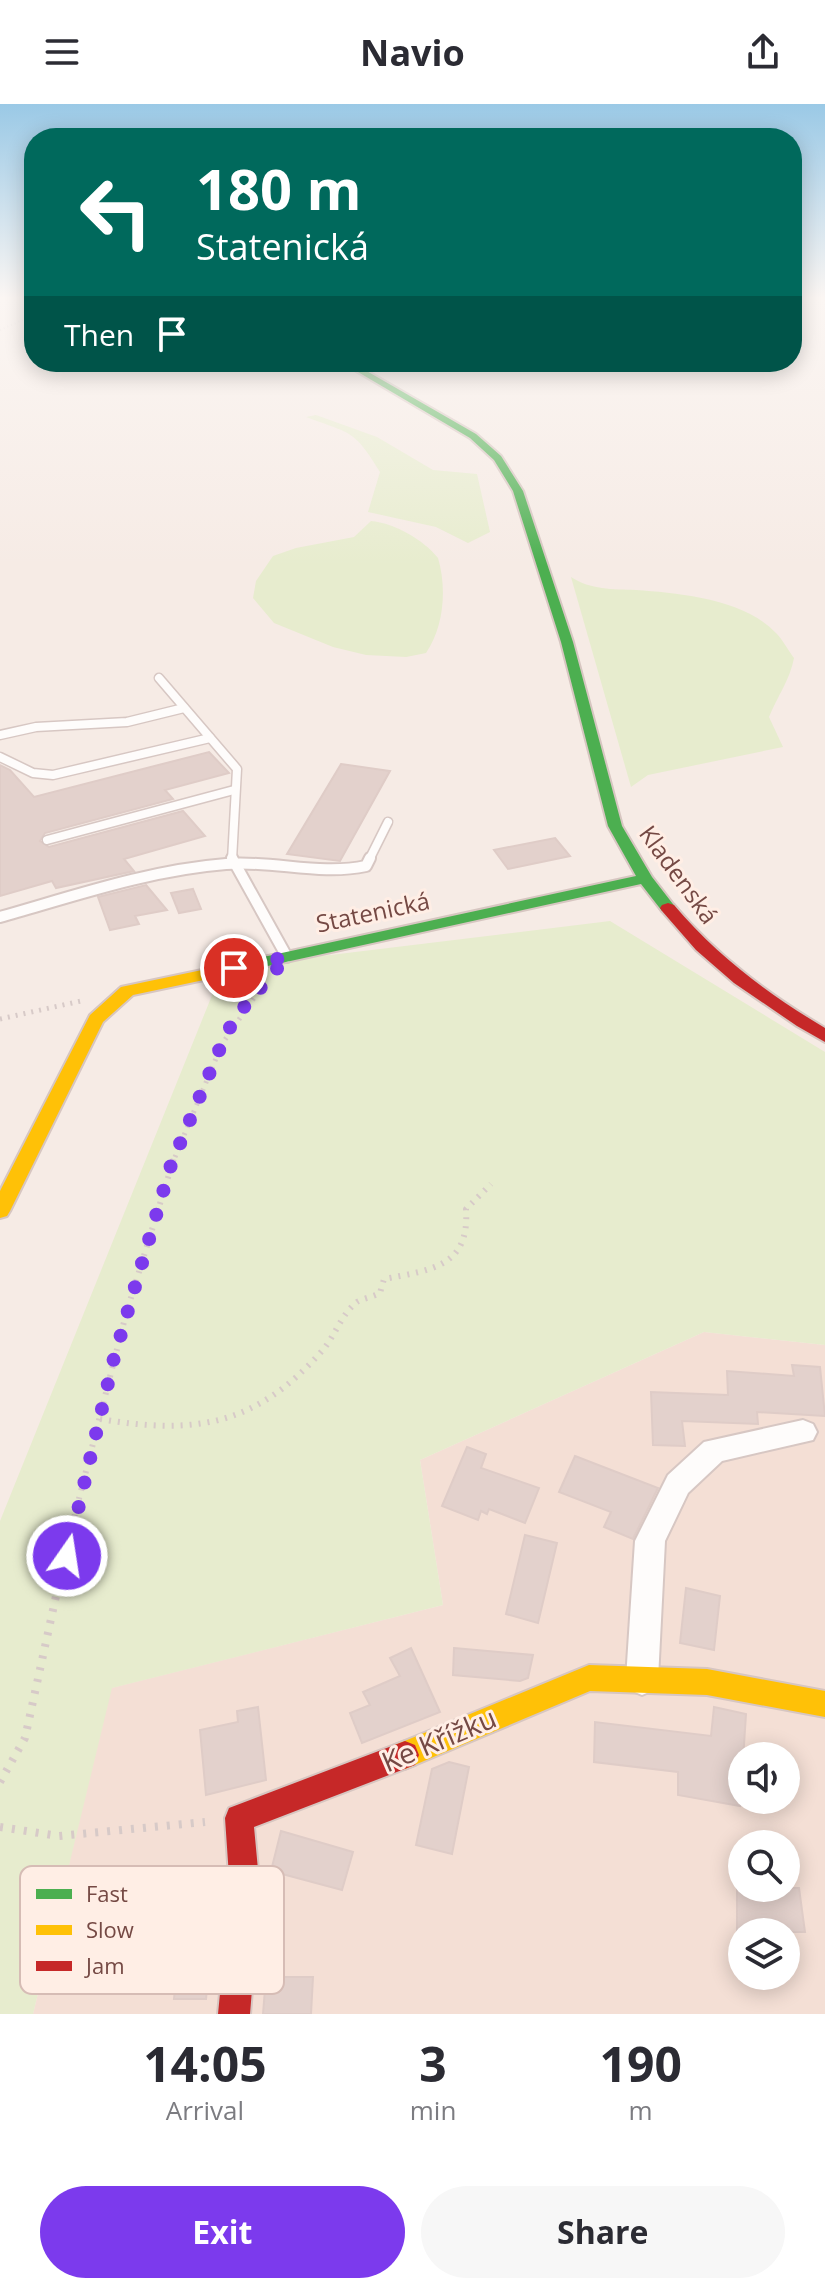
<!DOCTYPE html>
<meta charset="utf-8">
<style>
:root{--surface:#fff;--page:#f7f7f7;--text:#2b2b33;--muted:#7c7c81;--accent:#7c3aed}
body{margin:0;font-family:"Open Sans",sans-serif;background:var(--page);color:var(--text);height:100vh;display:flex;flex-direction:column;font-size:30px;white-space:nowrap}
*{box-sizing:border-box;margin:0}
p{font-size:26px;color:var(--muted)}
.icon{flex:none;width:44px;height:44px;fill:none;stroke:currentColor;stroke-width:2;stroke-linecap:round;stroke-linejoin:round}
.map{position:relative;height:1910px;overflow:hidden}
.drawer{display:flex;flex-direction:column;background:var(--surface);flex:1}
.drawer>*{flex:none}
.guide{position:absolute;left:24px;top:24px;width:778px;height:244px;border-radius:32px;box-shadow:0 4px 20px #0003;background:#00695c;color:#fff;overflow:hidden}
.buttons{position:absolute;left:728px;top:1638px;display:grid;gap:16px}
.buttons a{display:grid;place-items:center;width:72px;height:72px;border-radius:50%;background:var(--surface);box-shadow:0 4px 20px #0003;font-size:40px}
.pin{position:absolute;display:grid;place-items:center;width:68px;height:68px;color:#fff;margin:-34px;border:4px solid #fff;border-radius:50%;box-shadow:0 2px 8px #0007}
.me{position:absolute;width:88px;margin:-44px;rotate:13deg;stroke-linejoin:round;filter:drop-shadow(0 0 6px #0008)}
.turn{display:flex;align-items:center;gap:28px;height:168px;padding:0 40px;font-size:36px}
.turn .icon{width:104px;height:104px;stroke-width:2.5}
.turn b{display:block;font-size:56px;line-height:68px}
.then{display:flex;align-items:center;height:76px;padding:0 40px;background:#0003;gap:16px;font-size:30px}
.eta{display:flex;justify-content:space-evenly;align-items:center;height:136px;text-align:center}
.eta b{font-size:48px;font-weight:700;line-height:56px}
.button{display:flex;gap:16px;margin-top:auto;padding:16px 40px}
.button a{flex:1;height:92px;border-radius:48px;background:var(--accent);color:#fff;font-size:32px;font-weight:700;line-height:92px;text-align:center}
.button a+a{background:var(--page);color:var(--text)}
header{display:flex;justify-content:space-between;align-items:center;height:104px;padding:0 40px;background:var(--surface);font-size:36px;font-weight:700}
.map>svg:first-child{display:block}
</style>
<header><svg class="icon" aria-label="menu" viewBox="0 0 24 24"><path d="M4 6h16M4 12h16M4 18h16"/></svg>Navio<svg class="icon" aria-label="share" viewBox="0 0 24 24"><path d="M12 15V3M7 8l5-5 5 5M5 13v7h14v-7"/></svg></header>
<div class="map">
<svg width="825" height="1910" viewBox="0 0 825 1910">
<rect width="100%" height="100%" fill="#f6ebe5"/>
<path fill="#f4dfd5" fill-rule="evenodd" d="M 704,1228 L 825,1241 L 825,1910 L 33,1910 L 111,1584 L 443,1501 L 420,1356 ZM 742,1652 L 786,1652 L 786,1696 L 742,1696 ZM 742,1740 L 786,1740 L 786,1784 L 742,1784 ZM 742,1828 L 786,1828 L 786,1872 L 742,1872 Z"/>
<g fill="#e7ecce">
<path d="M 316,311 L 377,333 L 433,366 L 477,370 L 490,428 L 468,439 L 436,423 L 368,408 L 380,368 C 354,325 351,330 306,313 Z"/>
<path d="M 371,417 C 394,419 424,436 438,454 C 447,484 444,523 426,549 L 406,553 L 366,551 L 333,543 L 274,519 L 253,494 L 256,477 L 273,452 L 296,444 L 354,433 Z"/>
<path d="M 571,473 C 591,486 612,485 636,486 C 679,489 744,495 776,529 C 783,536 788,546 794,554 C 790,576 777,593 769,613 L 783,643 L 648,671 L 631,683 Z"/>
<path d="M 610,817 L 825,948 L 825,1241 L 704,1228 L 420,1356 L 443,1501 L 112,1584 L 33,1910 L 0,1910 L 0,1417 L 223,864 Z"/>
</g>
<g fill="#e3d1cc" stroke="#dfccc7" stroke-width="2">
<path d="M 209,648 L 229,669 L 165,686 L 173,695 L 45,729 L 40,737 L 49,743 L 183,707 L 205,732 L 124,755 L 134,767 L 56,784 L 52,777 L 0,792 L 0,661 L 10,666 L 34,693 Z"/>
<path d="M 341,660 L 390,667 L 340,757 L 287,750 Z"/>
<path d="M 555,734 L 570,752 L 508,765 L 494,746 Z"/>
<path d="M 146,781 L 167,806 L 135,812 L 139,820 L 110,826 L 98,793 Z"/>
<path d="M 193,785 L 201,805 L 179,809 L 171,789 Z"/>
<path d="M 792,1261 L 820,1263 L 825,1312 L 757,1308 L 758,1320 L 682,1317 L 685,1342 L 653,1341 L 651,1288 L 728,1291 L 727,1267 L 794,1272 Z"/>
<path d="M 467,1343 L 486,1350 L 481,1364 L 539,1384 L 525,1419 L 489,1405 L 487,1410 L 481,1407 L 478,1416 L 442,1402 Z"/>
<path d="M 575,1352 L 658,1384 L 633,1435 L 604,1423 L 611,1408 L 559,1388 Z"/>
<path d="M 525,1431 L 557,1439 L 538,1519 L 506,1510 Z"/>
<path d="M 686,1484 L 720,1492 L 714,1546 L 680,1539 Z"/>
<path d="M 411,1544 L 440,1608 L 362,1639 L 350,1609 L 370,1601 L 363,1588 L 400,1572 L 390,1554 Z"/>
<path d="M 454,1544 L 533,1551 L 528,1574 L 520,1577 L 453,1571 Z"/>
<path d="M 258,1603 L 266,1676 L 206,1691 L 200,1626 L 238,1618 L 237,1607 Z"/>
<path d="M 714,1603 L 746,1610 L 740,1702 L 678,1691 L 678,1668 L 594,1658 L 595,1618 L 711,1632 Z"/>
<path d="M 449,1658 L 469,1663 L 452,1750 L 416,1741 L 432,1665 Z"/>
<path d="M 281,1727 L 353,1748 L 342,1786 L 271,1767 Z"/>
<path d="M 737,1784 L 799,1784 L 805,1828 L 737,1828 Z"/>
<path d="M 180,1836 L 212,1836 L 206,1895 L 174,1895 Z"/>
<path d="M 266,1873 L 313,1873 L 311,1910 L 263,1910 Z"/>
</g>
<g fill="none" stroke-linecap="round" stroke-linejoin="round">
<g stroke="#d7c7c3" stroke-width="11">
<g id="lane-far1">
<path d="M 159,574 L 237,665 L 232,756"/>
<path d="M 0,631 L 36,623 L 127,618 L 184,604"/>
<path d="M 0,653 L 33,669 L 53,671 L 210,634"/>
<path d="M 47,736 L 234,686"/>
<path d="M 369,756 L 388,718"/>
</g>
</g>
<g stroke="#d7c7c3" stroke-width="14">
<g id="lane">
<path d="M 232,754 L 287,853"/>
<path d="M 0,813 C 74,792 149,766 226,760 C 274,756 319,772 366,762 L 370,754"/>
</g>
</g>
<g stroke="#d7c7c3" stroke-width="4">
<path id="street" d="M 803,1316 L 813,1320 L 817,1328 L 813,1336 L 722,1357 L 688,1389 L 665,1437 L 658,1575 L 654,1586 L 642,1591 L 630,1586 L 626,1575 L 635,1437 L 668,1371 L 704,1338 Z"/>
</g>
<g stroke="#d7c6c1" stroke-width="4">
<path id="fast" d="M 341,258 L 351,258 L 476,330 L 501,352 L 523,387 L 573,538 L 622,722 L 652,773 L 676,804 L 674,807 L 662,807 L 641,780 L 245,867 L 237,862 L 245,857 L 636,772 L 608,722 L 561,538 L 513,387 L 494,356 L 470,334 Z"/>
</g>
<g stroke="#d7c6c1" stroke-width="4">
<g id="slow">
<path d="M 245,857 L 251,858 L 253,862 L 251,866 L 133,891 L 103,918 L 10,1107 L 7,1112 L 0,1114 L 0,1087 L 90,911 L 121,883 Z"/>
<path d="M 589,1561 L 707,1565 L 825,1587 L 825,1613 L 707,1591 L 590,1587 L 405,1665 L 395,1661 L 391,1651 L 395,1641 Z"/>
</g>
</g>
<g stroke="#d7c6c1" stroke-width="4">
<g id="jam">
<path d="M 668,799 L 674,801 C 717,852 768,890 825,924 L 825,938 L 797,922 L 734,879 L 696,846 L 662,807 L 660,804 L 662,801 Z"/>
<path d="M 405,1637 L 415,1641 L 419,1651 L 415,1661 L 254,1723 L 260,1787 L 250,1910 L 218,1910 L 230,1787 L 225,1714 L 229,1704 Z"/>
</g>
</g>
<path stroke="#d7cac8" stroke-width="2" stroke-dasharray="1 3" stroke-linecap="butt" d="M 0,226 L 34,211"/>
<g stroke="#d7cac8" stroke-width="5" stroke-dasharray="2 6" stroke-linecap="butt">
<path d="M 0,915 L 81,897"/>
<path d="M 175,1053 L 222,940 L 263,881"/>
</g>
<g stroke="#d7cac8" stroke-width="6" stroke-dasharray="2 7" stroke-linecap="butt">
<path d="M 100,1315 C 195,1331 255,1322 321,1248 C 335,1233 341,1210 357,1198 C 364,1194 373,1193 380,1189 L 384,1175 C 431,1166 470,1163 466,1105 L 491,1080"/>
<path d="M 70,1430 L 126,1210 L 175,1051"/>
</g>
<g stroke="#d7cac8" stroke-width="8" stroke-dasharray="3 9" stroke-linecap="butt">
<path d="M 0,1678 L 25,1634 L 70,1428"/>
<path d="M 0,1723 L 59,1732 L 205,1718"/>
</g>
<use href="#lane-far1" stroke="#fefcfb" stroke-width="8"/>
<use href="#lane" stroke="#fefcfb" stroke-width="10"/>
<use href="#street" fill="#fefcfb" fill-rule="evenodd"/>
<use href="#fast" fill="#4caf50" fill-rule="evenodd"/>
<use href="#slow" fill="#ffc107" fill-rule="evenodd"/>
<use href="#jam" fill="#c62828" fill-rule="evenodd"/>
</g>
<linearGradient id="sky" x2="0" y2="1"><stop stop-color="#9ac9e6"/><stop offset="0.42" stop-color="#fbf6f3"/><stop offset="1" stop-color="#fbf6f3" stop-opacity="0"/></linearGradient>
<rect width="825" height="462" fill="url(#sky)"/>
<g fill="none" stroke-linecap="round" stroke-linejoin="round">
<path stroke="#7c3aed" stroke-width="14" stroke-dasharray="0 25.2" d="M 67,1452 L 114,1254 L 171,1061 L 226,930 L 239,909 L 287,853 L 234,864"/>
</g>
<g text-anchor="middle" stroke-width="6" stroke-linejoin="round" paint-order="stroke">
<g font-size="24" fill="#754944" stroke="#ffeee5">
<text transform="translate(678 771) rotate(54)" y="8">Kladenská</text>
<text transform="translate(373 809) rotate(-12)" y="8">Statenická</text>
</g>
<g font-size="28" fill="#754944" stroke="#ffeee5">
<text transform="translate(439 1636) rotate(-23)" y="10">Ke Křížku</text>
</g>
</g>
<rect x="20" y="1762" width="264" height="128" rx="12" fill="#ffeee5" stroke="#d6bcb5" stroke-width="2"/>
<rect x="36" y="1785" width="36" height="10" fill="#4caf50"/>
<rect x="36" y="1821" width="36" height="10" fill="#ffc107"/>
<rect x="36" y="1857" width="36" height="10" fill="#c62828"/>
<g font-size="22" fill="#754944">
<text x="86" y="1798">Fast</text>
<text x="86" y="1834">Slow</text>
<text x="86" y="1870">Jam</text>
</g>
</svg>
<div class="buttons">
<a><svg class="icon" aria-label="sound" viewBox="0 0 24 24"><path d="M4 9h4l5-4v14l-5-4H4zM17 9q2 3 0 6"/></svg></a>
<a><svg class="icon" aria-label="search" viewBox="0 0 24 24"><circle cx="10" cy="10" r="6"/><path d="M15 15l6 6"/></svg></a>
<a><svg class="icon" aria-label="layers" viewBox="0 0 24 24"><path d="M12 4l9 5-9 5-9-5zM3 14l9 5 9-5"/></svg></a>
</div>
<div class="pin" style="left:234px;top:864px;background:#d93025"><svg class="icon" aria-label="arrive" viewBox="0 0 24 24"><path d="M6 21V4h12l-3 4 3 4H6"/></svg></div>
<svg class="me" style="left:67px;top:1452px" viewBox="-20 -20 40 40"><circle r="17" fill="#7c3aed" stroke="#fff" stroke-width="3"/><path d="M0-11L8 9 0 5-8 9z" fill="#fff"/></svg>
<div class="guide">
<div class="turn"><svg class="icon" aria-label="left" viewBox="0 0 24 24"><path d="M17 20v-9H6M10 6l-5 5 5 5"/></svg><div><b>180 m</b>Statenická</div></div>
<div class="then">Then<svg class="icon" aria-label="arrive" viewBox="0 0 24 24"><path d="M6 21V4h12l-3 4 3 4H6"/></svg></div>
</div>
</div>
<section class="drawer">
<div class="eta">
<div><b>14:05</b><p>Arrival</p></div>
<div><b>3</b><p>min</p></div>
<div><b>190</b><p>m</p></div>
</div>
<div class="button"><a>Exit</a><a>Share</a></div>
</section>
